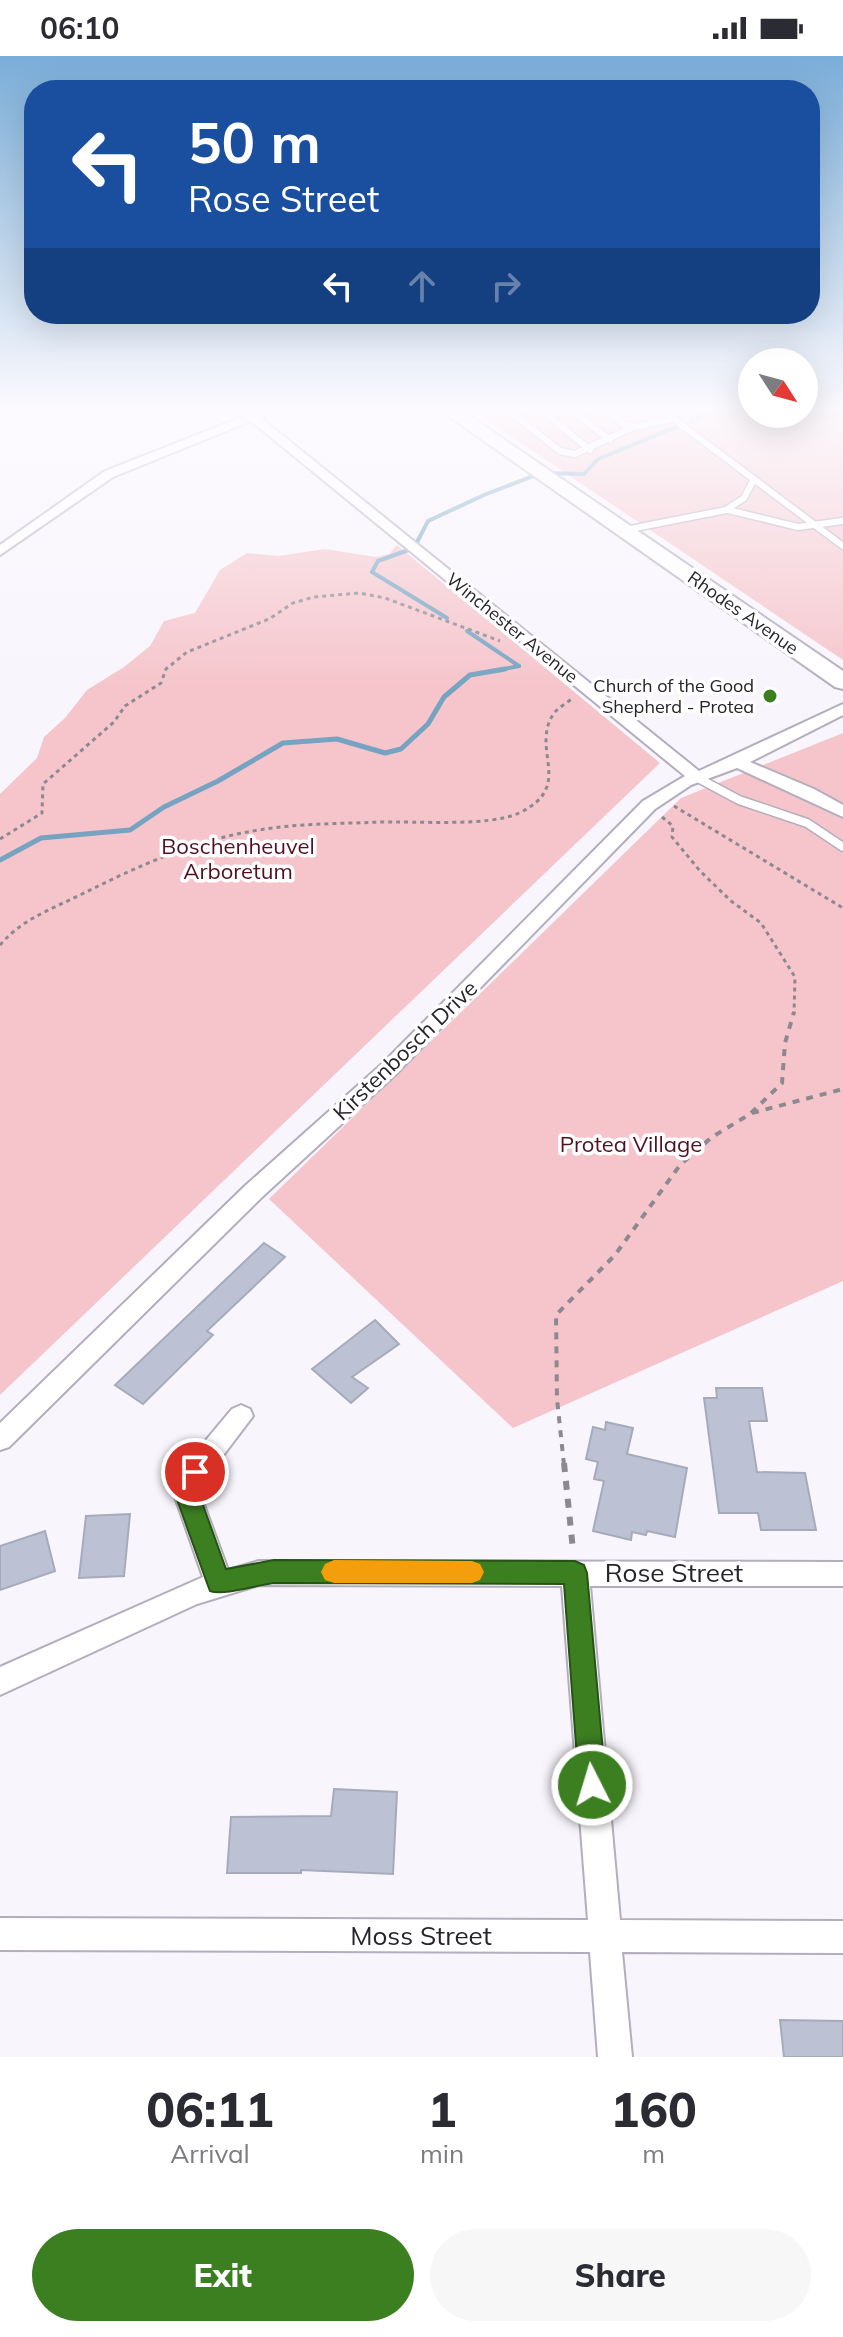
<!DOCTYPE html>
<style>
:root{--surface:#fff;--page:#f7f7f7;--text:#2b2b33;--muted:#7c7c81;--accent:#3c7f21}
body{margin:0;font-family:Mulish,sans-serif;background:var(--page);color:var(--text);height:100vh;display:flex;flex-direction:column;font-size:30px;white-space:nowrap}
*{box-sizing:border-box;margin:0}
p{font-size:26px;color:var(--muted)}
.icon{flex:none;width:44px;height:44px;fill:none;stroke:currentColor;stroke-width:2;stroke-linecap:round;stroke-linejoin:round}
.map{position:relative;height:2001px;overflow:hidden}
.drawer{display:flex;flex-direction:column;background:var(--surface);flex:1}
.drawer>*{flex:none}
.banner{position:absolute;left:24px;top:24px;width:796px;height:244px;border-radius:32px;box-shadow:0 8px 32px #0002;background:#1a4fa0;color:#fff;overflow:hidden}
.needle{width:52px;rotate:126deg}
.buttons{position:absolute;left:738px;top:292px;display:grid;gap:16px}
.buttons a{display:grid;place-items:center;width:80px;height:80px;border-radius:50%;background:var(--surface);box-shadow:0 8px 32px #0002;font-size:40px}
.pin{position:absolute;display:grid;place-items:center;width:68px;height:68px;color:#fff;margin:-34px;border:4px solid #fff;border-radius:50%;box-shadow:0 2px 8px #0007}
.me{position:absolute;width:88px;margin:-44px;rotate:355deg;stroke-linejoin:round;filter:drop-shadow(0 0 6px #0008)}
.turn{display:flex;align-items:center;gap:28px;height:168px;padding:0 32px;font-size:36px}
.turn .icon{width:104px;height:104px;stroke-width:2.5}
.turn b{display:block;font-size:56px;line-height:68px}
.lanes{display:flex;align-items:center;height:76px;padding:0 32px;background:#0003;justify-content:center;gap:40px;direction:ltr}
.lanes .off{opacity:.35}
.eta{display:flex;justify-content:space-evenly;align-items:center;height:136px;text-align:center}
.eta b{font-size:48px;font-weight:800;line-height:56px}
.button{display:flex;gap:16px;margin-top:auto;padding:16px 32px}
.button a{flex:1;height:92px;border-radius:48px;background:var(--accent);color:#fff;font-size:32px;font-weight:800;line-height:92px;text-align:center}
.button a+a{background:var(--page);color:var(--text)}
.status{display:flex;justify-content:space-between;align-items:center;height:56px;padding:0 40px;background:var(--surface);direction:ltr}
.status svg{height:22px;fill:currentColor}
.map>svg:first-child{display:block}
</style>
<div class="status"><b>06:10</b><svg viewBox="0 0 49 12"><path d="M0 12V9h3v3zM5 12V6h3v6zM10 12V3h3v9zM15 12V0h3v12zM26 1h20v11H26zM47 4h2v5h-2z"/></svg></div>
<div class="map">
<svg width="843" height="2001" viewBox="0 0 843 2001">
<rect width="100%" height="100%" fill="#f8f5fc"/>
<g fill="#f5c5cb">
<path d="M 469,352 L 752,352 L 752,358 L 804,358 L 804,352 L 843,352 L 843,604 Z"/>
<path d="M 397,489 L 660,707 L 0,1339 L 0,738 L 37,702 L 44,681 L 65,662 L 87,634 L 124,611 L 150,590 L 164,565 L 195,557 L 220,514 L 247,497 L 279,500 L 325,493 L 376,501 L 389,498 Z"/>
<path d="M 843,677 L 843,1225 L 513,1372 L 269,1143 L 681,742 Z"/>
</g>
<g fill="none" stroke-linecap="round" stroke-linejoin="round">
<g stroke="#75a3c1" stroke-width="4">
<path d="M 691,366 L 714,352"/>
<path d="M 447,562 L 372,516 L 378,505 L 414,492 L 428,465 L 484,439 L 541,417 L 584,418 L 598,403 L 676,371"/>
<path d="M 467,575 L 519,610"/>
<path d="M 494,615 L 519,610"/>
</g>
<path stroke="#75a3c1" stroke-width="5" d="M 0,804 L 41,782 L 130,774 L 164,751 L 218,725 L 283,687 L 337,683 L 385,697 L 401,693 L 428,668 L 444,641 L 470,619 L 505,613"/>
</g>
<g fill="#bcc2d3" stroke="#a5abbb" stroke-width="2">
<path d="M 264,1187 L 285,1201 L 207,1275 L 213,1279 L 143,1348 L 115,1329 Z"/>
<path d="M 375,1264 L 399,1288 L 352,1321 L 368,1332 L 351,1347 L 312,1313 Z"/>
<path d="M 716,1332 L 762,1332 L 767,1365 L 749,1365 L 757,1416 L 805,1417 L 816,1474 L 761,1474 L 758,1457 L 719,1457 L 704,1342 L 717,1342 Z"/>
<path d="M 606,1366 L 633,1372 L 627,1398 L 687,1412 L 675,1481 L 647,1475 L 646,1479 L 632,1476 L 631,1484 L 593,1475 L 604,1425 L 594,1423 L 598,1406 L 586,1403 L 593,1371 L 605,1374 Z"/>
<path d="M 130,1458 L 124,1520 L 79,1522 L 86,1460 Z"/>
<path d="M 45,1475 L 55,1515 L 0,1534 L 0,1490 Z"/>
<path d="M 334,1733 L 397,1736 L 393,1818 L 301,1814 L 301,1817 L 227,1817 L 231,1761 L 331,1760 Z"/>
<path d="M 780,1964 L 843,1965 L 843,2001 L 784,2001 Z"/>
</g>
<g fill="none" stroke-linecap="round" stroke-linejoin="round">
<g stroke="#b4adbe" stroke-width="9">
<g id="service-far1">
<path d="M 506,352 L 560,395 L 575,398 L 631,372 L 674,362"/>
<path d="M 539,352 L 590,394"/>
<path d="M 569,352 L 610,384"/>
<path d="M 602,352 L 625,369 L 634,371"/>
<path d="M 659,352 L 843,490"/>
<path d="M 728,454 L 798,471 L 843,465"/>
<path d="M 625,474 L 726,454 L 744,442 L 754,423"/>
</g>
</g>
<g stroke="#b4adbe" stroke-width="11">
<path id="service" d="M 696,721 L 739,744 L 807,767 L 843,791"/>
</g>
<g stroke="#b4adbe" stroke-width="4">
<g id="minor">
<path d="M 265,352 L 280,352 L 261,362 L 699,715 L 843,648 L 843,659 L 750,706 L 814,733 L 843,749 L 843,761 L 737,712 L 691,729 L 655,753 L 396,1018 L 262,1141 L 9,1391 L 0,1394 L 0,1367 L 246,1129 L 382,1008 L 643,745 L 685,720 L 251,365 L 113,421 L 0,499 L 0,489 L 105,415 Z"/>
<path d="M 241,1349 L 250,1353 L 253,1360 L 206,1422 L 200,1438 L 228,1514 L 259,1505 L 843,1506 L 843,1530 L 590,1530 L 620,1864 L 843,1865 L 843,1897 L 622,1896 L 632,2001 L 598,2001 L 590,1896 L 0,1894 L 0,1862 L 588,1864 L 562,1530 L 259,1529 L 197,1548 L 0,1639 L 0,1611 L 203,1521 L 174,1438 L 186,1408 L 232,1353 Z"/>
</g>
</g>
<g stroke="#b4adbe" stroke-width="4">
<path id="primary" d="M 437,352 L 458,352 L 843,615 L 843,633 L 835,631 Z"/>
</g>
<g stroke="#8c8990" stroke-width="3" stroke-dasharray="4 4" stroke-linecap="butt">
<path d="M 815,352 L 827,358 L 843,360"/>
<path d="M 674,750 L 843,852"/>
<path d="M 662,761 L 673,770 L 672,781 L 700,815 L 731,845 L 761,867 L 795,921 L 794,958"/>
<path d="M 0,783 L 42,757 L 43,728 L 114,666 L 125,650 L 161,627 L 166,613 L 187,596 L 269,563 L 293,547 L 314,541 L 359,537 L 385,542 L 500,585"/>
<path d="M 0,889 C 22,863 52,853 82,838 C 136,811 193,785 253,775 C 295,767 338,768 380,766 C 415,765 490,771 519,757 C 576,730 529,694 554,657 C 559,651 567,647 573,642"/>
</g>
<g stroke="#8c8990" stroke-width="4" stroke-dasharray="7 7" stroke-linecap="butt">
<path d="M 752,1057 L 843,1033"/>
<path d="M 564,1409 L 557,1343 L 556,1259 L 615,1199 L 680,1109 L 712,1081 L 750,1058 L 782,1027 L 785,987 L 794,956"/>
</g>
<path stroke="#8c8990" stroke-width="6" stroke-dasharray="9 9" stroke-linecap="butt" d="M 564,1407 L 573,1494"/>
<use href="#service-far1" stroke="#fff" stroke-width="6"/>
<use href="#service" stroke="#fff" stroke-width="8"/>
<use href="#minor" fill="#fff" fill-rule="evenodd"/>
<use href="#primary" fill="#fff" fill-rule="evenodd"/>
</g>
<linearGradient id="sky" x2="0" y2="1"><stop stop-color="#7aadd8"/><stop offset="0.56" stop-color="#fcfafe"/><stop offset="1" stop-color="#fcfafe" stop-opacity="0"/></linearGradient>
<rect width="843" height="632" fill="url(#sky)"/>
<path fill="#3c7f21" stroke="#275315" stroke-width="2" d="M 195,1406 L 203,1409 L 206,1416 L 199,1438 L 226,1513 L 274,1504 L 575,1505 L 584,1509 L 587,1517 L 606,1729 L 602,1739 L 592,1743 L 583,1739 L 579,1729 L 564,1528 L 274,1527 C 257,1529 224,1540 210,1535 L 207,1527 L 175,1438 L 187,1409 Z"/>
<path fill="#f59e0b" d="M 334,1504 L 472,1505 L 480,1508 L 484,1516 L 480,1524 L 472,1527 L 334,1527 L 325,1524 L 321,1516 L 325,1508 Z"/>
<circle fill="#3c7f21" stroke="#fff" stroke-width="3" cx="770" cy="640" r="8"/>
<g text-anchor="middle" stroke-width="7" stroke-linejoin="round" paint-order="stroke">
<g font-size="18" fill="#26232a" stroke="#fff">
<text transform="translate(743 557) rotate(35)" y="6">Rhodes Avenue</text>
<text transform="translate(512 572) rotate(39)" y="6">Winchester Avenue</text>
</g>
<g font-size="18" fill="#26232a" stroke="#fff" text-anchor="end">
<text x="754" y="636">Church of the Good<tspan x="754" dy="21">Shepherd - Protea</tspan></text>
</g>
<g font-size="22" fill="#521023" stroke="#fff">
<text x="238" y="798">Boschenheuvel<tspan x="238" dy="25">Arboretum</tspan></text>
<text x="631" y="1096">Protea Village</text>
</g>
<g font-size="22" fill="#26232a" stroke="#fff">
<text transform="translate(405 994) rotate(-44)" y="8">Kirstenbosch Drive</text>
</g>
<g font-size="26" fill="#26232a" stroke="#fff">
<text x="674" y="1526">Rose Street</text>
<text x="421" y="1889">Moss Street</text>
</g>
</g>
</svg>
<div class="buttons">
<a><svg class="needle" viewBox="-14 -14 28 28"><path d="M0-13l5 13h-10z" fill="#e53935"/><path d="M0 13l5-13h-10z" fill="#7c7c81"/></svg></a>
</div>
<div class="pin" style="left:195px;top:1416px;background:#d93025"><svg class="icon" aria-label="arrive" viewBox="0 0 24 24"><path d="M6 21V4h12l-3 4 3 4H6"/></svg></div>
<svg class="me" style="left:592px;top:1729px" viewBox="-20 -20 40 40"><circle r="17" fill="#3c7f21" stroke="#fff" stroke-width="3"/><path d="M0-11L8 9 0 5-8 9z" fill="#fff"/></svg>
<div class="banner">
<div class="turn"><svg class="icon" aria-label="left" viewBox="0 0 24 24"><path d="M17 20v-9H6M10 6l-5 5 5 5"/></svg><div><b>50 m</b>Rose Street</div></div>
<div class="lanes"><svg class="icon" aria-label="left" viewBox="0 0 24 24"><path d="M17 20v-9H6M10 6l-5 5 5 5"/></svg><svg class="icon off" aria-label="ahead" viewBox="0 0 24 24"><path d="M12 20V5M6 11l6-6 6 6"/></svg><svg class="icon off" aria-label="right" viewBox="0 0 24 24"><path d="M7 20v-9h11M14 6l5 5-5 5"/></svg></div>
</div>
</div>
<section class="drawer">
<div class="eta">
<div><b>06:11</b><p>Arrival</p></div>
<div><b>1</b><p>min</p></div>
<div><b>160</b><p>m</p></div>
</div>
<div class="button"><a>Exit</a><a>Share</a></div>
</section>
